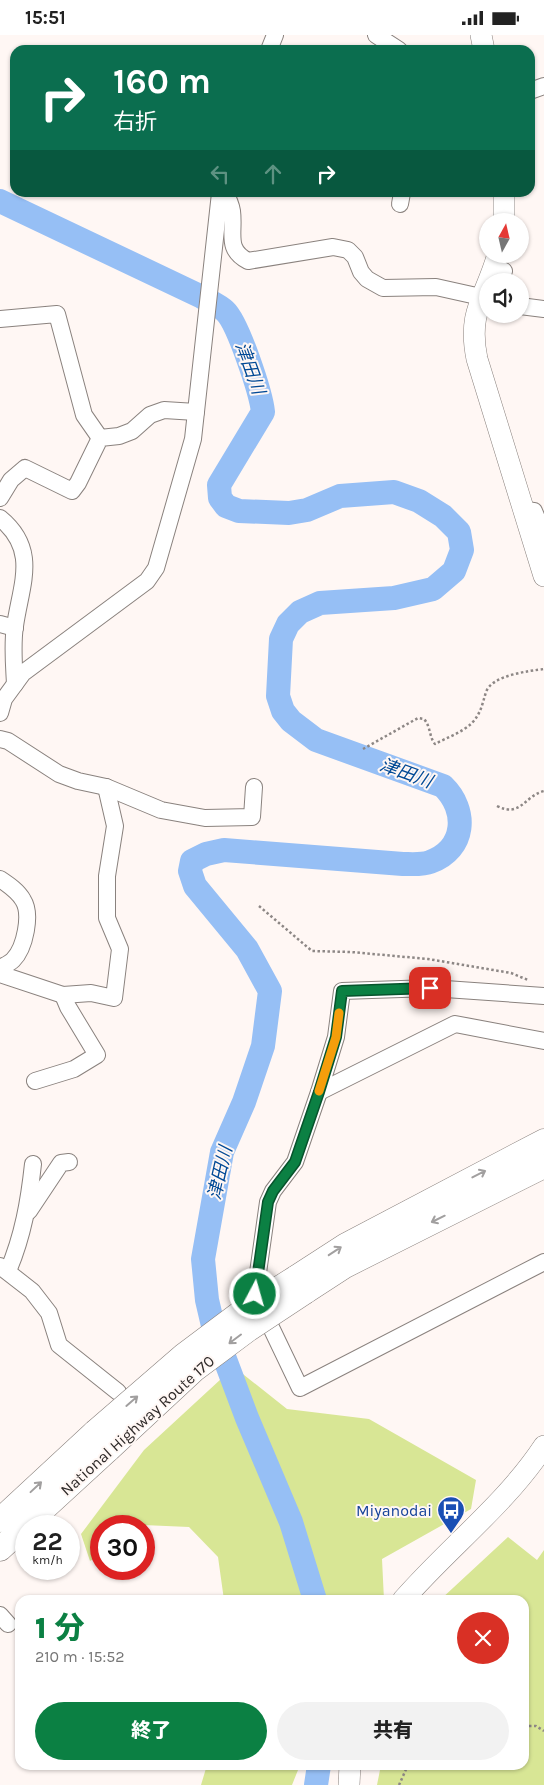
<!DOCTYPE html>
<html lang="ja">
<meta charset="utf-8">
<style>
:root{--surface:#fff;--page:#f2f2f2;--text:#222;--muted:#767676;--accent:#0b8043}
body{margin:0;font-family:Karla,"Noto Sans JP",sans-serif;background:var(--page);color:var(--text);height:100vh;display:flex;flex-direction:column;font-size:19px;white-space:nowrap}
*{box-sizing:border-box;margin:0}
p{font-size:16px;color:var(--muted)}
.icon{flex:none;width:28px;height:28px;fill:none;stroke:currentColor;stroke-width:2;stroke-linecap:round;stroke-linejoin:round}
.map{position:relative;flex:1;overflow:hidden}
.sheet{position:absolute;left:15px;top:1560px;width:514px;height:175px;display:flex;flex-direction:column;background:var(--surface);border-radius:15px;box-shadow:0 1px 4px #0004}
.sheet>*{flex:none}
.top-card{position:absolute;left:10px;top:10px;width:525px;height:152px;border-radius:15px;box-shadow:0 1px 4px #0004;background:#0b6e4f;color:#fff;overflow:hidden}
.needle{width:32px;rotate:8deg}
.tools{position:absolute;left:479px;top:178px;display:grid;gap:10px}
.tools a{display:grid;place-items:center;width:50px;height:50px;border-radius:50%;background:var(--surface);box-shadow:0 1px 4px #0004;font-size:25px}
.speed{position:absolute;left:15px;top:1480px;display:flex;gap:10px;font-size:25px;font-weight:700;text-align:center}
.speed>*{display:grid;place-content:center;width:65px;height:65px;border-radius:50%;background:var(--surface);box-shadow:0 1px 4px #0004;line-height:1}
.speed small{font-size:12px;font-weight:400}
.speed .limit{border:8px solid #d22;background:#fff;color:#111}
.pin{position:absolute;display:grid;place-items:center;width:42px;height:42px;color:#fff;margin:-21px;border-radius:10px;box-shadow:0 2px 8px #0006}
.me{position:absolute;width:55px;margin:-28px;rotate:6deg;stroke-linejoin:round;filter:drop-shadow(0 0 4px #0008)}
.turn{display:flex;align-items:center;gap:18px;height:105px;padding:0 20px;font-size:22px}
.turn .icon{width:65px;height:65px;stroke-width:2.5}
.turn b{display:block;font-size:35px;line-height:42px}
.lanes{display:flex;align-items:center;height:48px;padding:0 20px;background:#0003;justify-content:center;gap:25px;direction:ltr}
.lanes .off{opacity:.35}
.round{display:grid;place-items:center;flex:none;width:52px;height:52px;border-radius:26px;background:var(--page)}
.head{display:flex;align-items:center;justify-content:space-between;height:85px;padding:0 20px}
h1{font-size:30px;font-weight:800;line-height:38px;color:var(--accent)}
.action{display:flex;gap:10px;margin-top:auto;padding:10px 20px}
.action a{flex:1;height:58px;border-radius:30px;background:var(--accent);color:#fff;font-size:20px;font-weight:800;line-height:58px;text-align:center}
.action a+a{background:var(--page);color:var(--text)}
.status{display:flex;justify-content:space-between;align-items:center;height:35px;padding:0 25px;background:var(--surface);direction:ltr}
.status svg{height:14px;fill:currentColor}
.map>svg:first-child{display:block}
</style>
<div class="status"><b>15:51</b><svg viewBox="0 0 49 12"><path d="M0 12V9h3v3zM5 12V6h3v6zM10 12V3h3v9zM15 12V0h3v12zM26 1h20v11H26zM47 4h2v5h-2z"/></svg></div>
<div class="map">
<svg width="544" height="1750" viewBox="0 0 544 1750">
<rect width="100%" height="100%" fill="#fff7f4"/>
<g fill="#d8e695">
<path d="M 234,1332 L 287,1374 L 369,1384 L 476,1445 L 471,1474 L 382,1524 L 384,1565 L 224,1565 L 218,1522 L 189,1492 L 143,1490 L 101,1491 L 101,1519 L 90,1526 L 81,1499 L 144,1415 Z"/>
<path d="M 508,1502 L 537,1525 L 544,1515 L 544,1750 L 377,1750 L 381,1730 L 524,1730 L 524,1565 L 440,1565 Z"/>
<path d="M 207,1730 L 300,1730 L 292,1750 L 201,1750 Z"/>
</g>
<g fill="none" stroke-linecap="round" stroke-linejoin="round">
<g stroke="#96bff5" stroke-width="24">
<path d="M 0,166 L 202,262 C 209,266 219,270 225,276 C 238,288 261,358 263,377 L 219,450 L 220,463 L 226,471 L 239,476 L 289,478 L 307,475 L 340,461 L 394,457 L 419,466 L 443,481 L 459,497 L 462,515 L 454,536 L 433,554 L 394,563 L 320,568 L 300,577 L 288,589 L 281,604 L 278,661 L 283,676 L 291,686 L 316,705 L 443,751 C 468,775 466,814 430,827 C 423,830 411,829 403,829 L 224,815 L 206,819 L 192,826 L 190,836 L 195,851 L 247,914 L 270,956 L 263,1011 L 244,1067 L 222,1117 L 203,1224 L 207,1265 L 214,1295 L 247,1383 L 291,1487 L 315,1565"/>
<path d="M 316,1750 L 319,1730"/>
</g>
<g stroke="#8a827e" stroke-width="18">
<g id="minor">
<path d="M 376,0 L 399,15"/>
<path d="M 269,15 L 275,0"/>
<path d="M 530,56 L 544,51"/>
<path d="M 225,158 C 228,163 231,170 232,176 C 235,198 225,214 248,226 L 333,212 L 348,215 L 355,222 L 361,237 L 367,244 L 383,253 L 436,252 L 481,262"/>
<path d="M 400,169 L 402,158"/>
<path d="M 494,231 L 504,236 L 500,246"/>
<path d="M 520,271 L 544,274"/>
<path d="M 0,284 L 57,279 L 84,380 L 100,403"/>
<path d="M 0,463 L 11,445 L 25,433 L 72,456 L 78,448 L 100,403 L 119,401 L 132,396 L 150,380 L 164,375 L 196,377"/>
<path d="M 524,475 L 534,476 L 544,500"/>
<path d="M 0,483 C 39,515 21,549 15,591 C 12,610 14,630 15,649"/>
<path d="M 0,589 L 15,593"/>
<path d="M 0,678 L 4,664 L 23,638 L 147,546 L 156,533 L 193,404 L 220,158"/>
<path d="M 0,704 L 8,706 L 59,739 L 78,746 L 106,752 L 161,775 L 205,783 L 252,782 L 254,752"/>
<path d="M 0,844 C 9,850 18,856 23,865 C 32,879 25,913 13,925 C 10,928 4,931 0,933"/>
<path d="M 0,939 L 63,960 L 91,958 L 114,963 L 120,914 L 107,883 L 107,841 L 115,791 L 106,752"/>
<path d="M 544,961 L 431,953 L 342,956 L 336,1002 L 319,1057 L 295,1127 L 273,1156 L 268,1167 L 255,1259 L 300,1353 L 544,1227"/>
<path d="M 35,1046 L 74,1034 L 97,1020 L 68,972 L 63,960"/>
<path d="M 319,1057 L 455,989 L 544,1006"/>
<path d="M 29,1176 L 61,1128 L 69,1127"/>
<path d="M 0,1231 L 32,1256 L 49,1278 L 59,1310 L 118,1357"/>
<path d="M 8,1236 C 23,1201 29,1166 33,1129"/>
<path d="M 0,1580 L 8,1589"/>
</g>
</g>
<g stroke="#8a827e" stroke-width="22">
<g id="major">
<path d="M 481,0 L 484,15"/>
<path d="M 504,158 L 504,186"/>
<path d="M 498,219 C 486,262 467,276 477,324 L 544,541"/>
<path d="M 403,1565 C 449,1512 505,1470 544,1411"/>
<path d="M 349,1750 L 350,1730"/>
</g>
</g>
<g stroke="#8a827e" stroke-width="25">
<g id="highway">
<path d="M 295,1243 L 346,1210 L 544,1106"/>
<path d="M 305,1257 L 345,1231 L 544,1131"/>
<path d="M 0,1485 L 95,1397"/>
<path d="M 0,1514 L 109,1414"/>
</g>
</g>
<g stroke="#8d8785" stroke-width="2.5" stroke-dasharray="2.5 2.5" stroke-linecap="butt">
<path d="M 363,714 L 418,683 L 424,684 C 431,692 429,702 435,709 C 446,703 463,697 472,688 C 481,678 482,670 486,657 C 492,640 529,636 544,634"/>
<path d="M 497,771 C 521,783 524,761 544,756"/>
<path d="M 259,871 L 312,916 L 351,917 L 428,924 L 511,938 L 528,945"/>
<path d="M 524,1691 L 536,1691 L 544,1696"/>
<path d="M 399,1750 L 408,1730"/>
</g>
<use href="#minor" stroke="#fff" stroke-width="16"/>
<use href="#major" stroke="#fff" stroke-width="21"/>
<use href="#highway" stroke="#fff" stroke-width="24"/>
<g stroke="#8a827e" stroke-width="25" stroke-linecap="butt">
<g id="highway-bridge">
<path d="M 95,1397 L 184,1320 L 240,1278 L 295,1243"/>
<path d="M 109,1414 L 194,1335 L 249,1294 L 305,1257"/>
</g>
</g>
<use href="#highway-bridge" stroke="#fff" stroke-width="24"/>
</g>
<defs><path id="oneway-shaft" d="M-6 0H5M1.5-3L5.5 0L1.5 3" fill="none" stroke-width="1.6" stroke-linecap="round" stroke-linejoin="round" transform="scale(1.25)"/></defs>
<g stroke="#a19f9f">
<use href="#oneway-shaft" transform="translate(479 1139) rotate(-27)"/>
<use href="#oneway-shaft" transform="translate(438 1184) rotate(154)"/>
<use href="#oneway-shaft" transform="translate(335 1216) rotate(-33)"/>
<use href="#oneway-shaft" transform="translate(235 1304) rotate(143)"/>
<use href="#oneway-shaft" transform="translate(132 1366) rotate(-41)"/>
<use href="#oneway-shaft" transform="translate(36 1452) rotate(-43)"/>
</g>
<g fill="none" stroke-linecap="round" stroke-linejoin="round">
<g stroke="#07532c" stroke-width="12">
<path id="route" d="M 255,1259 L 268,1167 L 273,1156 L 295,1127 L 319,1057 L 336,1002 L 342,956 L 430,953"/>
</g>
<use href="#route" stroke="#0b8043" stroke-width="9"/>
<path stroke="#f59e0b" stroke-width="9" d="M 319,1056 L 336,1002 L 339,978"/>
</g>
<defs>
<g id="bus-pin" transform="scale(1.4375)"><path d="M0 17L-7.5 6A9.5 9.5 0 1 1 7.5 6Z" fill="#1a4fb4" stroke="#fff7f4"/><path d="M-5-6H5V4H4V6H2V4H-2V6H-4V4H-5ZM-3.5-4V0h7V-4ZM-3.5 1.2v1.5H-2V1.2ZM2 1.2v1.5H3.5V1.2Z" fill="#fff"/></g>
</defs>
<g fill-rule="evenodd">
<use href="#bus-pin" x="451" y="1475"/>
</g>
<g text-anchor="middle" stroke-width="4" stroke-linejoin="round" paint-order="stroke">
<g font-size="16" fill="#2e2a29" stroke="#fff7f4">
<text transform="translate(137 1390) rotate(-42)" y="6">National Highway Route 170</text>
</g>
<g font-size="16" fill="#164399" stroke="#fff7f4" text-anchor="end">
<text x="432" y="1481">Miyanodai</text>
</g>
<g font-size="18" font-style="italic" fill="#004996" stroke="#fff7f4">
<text transform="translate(250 333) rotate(70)" y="6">津田川</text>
<text transform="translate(406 738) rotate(20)" y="6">津田川</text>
<text transform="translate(220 1138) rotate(-77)" y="6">津田川</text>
</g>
</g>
</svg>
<div class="tools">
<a><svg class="needle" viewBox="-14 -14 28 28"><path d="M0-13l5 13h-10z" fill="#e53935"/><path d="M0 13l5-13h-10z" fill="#767676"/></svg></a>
<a><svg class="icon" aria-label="sound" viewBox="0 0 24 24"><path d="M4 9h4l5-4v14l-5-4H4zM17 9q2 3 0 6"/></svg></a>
</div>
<div class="speed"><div>22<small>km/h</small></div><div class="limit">30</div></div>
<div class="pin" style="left:430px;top:953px;background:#d93025"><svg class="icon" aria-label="arrive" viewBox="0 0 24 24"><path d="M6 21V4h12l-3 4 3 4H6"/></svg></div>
<svg class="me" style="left:255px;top:1259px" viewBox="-20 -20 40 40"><circle r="17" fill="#0b8043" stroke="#fff" stroke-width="3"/><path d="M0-11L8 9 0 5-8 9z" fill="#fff"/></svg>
<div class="top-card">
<div class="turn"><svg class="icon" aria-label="right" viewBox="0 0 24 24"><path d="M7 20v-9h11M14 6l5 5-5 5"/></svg><div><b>160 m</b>右折</div></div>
<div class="lanes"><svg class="icon off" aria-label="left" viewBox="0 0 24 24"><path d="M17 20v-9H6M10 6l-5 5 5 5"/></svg><svg class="icon off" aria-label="ahead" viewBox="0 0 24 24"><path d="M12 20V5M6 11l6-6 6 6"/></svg><svg class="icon" aria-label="right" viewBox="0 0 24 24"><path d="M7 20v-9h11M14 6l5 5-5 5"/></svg></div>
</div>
<section class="sheet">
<div class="head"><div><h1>1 分</h1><p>210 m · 15:52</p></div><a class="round" style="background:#d93025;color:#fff"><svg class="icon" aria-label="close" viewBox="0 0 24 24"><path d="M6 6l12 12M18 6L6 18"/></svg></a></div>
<div class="action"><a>終了</a><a>共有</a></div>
</section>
</div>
